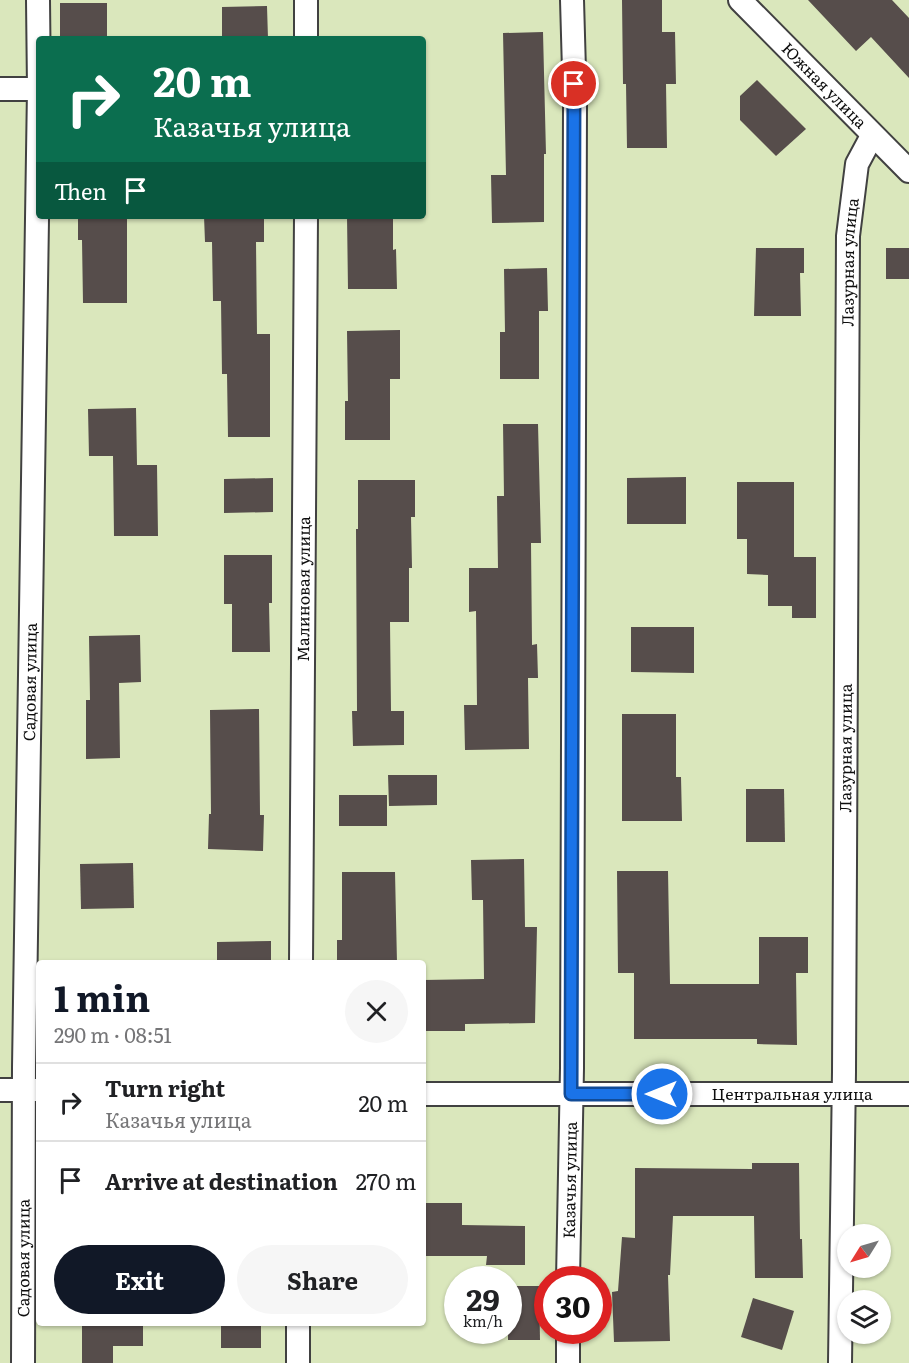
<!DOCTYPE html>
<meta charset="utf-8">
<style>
:root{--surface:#fff;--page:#f6f6f6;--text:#202124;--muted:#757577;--line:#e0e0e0;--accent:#111827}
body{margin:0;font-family:Literata,serif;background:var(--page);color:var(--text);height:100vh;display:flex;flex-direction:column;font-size:22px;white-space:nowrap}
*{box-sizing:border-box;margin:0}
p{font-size:20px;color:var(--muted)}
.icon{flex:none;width:33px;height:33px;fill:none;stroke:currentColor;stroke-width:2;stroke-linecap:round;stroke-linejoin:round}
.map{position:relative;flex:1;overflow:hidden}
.panel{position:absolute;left:36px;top:960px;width:390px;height:366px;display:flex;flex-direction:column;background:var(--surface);border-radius:6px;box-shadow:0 2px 4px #0004}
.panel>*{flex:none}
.guide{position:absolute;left:36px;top:36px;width:390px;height:183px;border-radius:6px;box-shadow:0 2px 4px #0004;background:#0b6e4f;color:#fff;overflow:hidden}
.needle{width:39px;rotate:233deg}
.fabs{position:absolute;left:837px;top:1224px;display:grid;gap:12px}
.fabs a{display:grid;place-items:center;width:54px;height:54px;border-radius:50%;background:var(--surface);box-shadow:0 2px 4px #0004;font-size:30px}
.speed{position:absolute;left:444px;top:1266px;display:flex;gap:12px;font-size:30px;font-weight:700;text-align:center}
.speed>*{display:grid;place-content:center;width:78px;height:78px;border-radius:50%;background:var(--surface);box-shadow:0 2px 4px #0004;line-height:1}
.speed small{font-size:15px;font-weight:400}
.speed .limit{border:9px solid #d22;background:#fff;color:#111}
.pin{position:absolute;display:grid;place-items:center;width:51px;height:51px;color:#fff;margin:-26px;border:3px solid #fff;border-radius:50%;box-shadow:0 2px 6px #0007}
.me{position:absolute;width:66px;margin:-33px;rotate:270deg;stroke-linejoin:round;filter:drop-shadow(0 0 4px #0008)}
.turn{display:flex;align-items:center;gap:21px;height:126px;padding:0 18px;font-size:27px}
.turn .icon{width:78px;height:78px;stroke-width:2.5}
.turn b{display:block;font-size:42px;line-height:51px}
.then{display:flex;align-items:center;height:57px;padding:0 18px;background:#0003;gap:12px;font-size:22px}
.round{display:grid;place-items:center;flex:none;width:63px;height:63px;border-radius:32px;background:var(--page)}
.summary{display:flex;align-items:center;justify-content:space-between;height:102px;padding:0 18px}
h1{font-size:36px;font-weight:700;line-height:45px;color:var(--accent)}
.primary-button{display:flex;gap:12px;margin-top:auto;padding:12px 18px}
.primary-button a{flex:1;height:69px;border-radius:36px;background:var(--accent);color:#fff;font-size:24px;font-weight:700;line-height:69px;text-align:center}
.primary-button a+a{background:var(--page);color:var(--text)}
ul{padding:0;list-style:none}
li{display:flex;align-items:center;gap:18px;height:78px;padding:0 18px;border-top:2px solid var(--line)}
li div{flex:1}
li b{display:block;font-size:22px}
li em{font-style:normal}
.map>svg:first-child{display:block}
</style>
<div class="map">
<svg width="909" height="1363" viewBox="0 0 909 1363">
<rect width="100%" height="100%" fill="#fef9f0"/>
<path fill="#dae7bc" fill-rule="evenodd" d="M 0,0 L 909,0 L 909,1363 L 0,1363 ZM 39,39 L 423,39 L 423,216 L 39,216 ZM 39,963 L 423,963 L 423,1323 L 39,1323 ZM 848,1234 L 880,1234 L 880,1268 L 848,1268 ZM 458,1280 L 508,1280 L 508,1330 L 458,1330 ZM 548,1280 L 598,1280 L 598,1330 L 548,1330 ZM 848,1300 L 880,1300 L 880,1334 L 848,1334 Z"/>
<g fill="#564d4b">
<path d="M 622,0 L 662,0 L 662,32 L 675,32 L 676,84 L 666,84 L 667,148 L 627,148 L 626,84 L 623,84 Z"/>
<path d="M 808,0 L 892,0 L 909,18 L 909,78 L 871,37 L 856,51 Z"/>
<rect x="60" y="3" width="47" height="36"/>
<path d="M 267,6 L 268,39 L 222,39 L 222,7 Z"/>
<path d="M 543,32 L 546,154 L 544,154 L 544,222 L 492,223 L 491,175 L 506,175 L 503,33 Z"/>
<path d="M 757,80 L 806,129 L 776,156 L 740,120 L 740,96 Z"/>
<path d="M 78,216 L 127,216 L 127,303 L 83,303 L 82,240 L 78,240 Z"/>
<path d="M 204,216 L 264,216 L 264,242 L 256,242 L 257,334 L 270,334 L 270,437 L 228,437 L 227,374 L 222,374 L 221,301 L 213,301 L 212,242 L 205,242 Z"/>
<path d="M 347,216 L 393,216 L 393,250 L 396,249 L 397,289 L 348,289 Z"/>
<path d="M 756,248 L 804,248 L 804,273 L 800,273 L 801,316 L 754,316 Z"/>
<rect x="886" y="248" width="23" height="31"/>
<path d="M 547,268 L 548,311 L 539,311 L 539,379 L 500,379 L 500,332 L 505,332 L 504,269 Z"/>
<path d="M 400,330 L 400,379 L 390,379 L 390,440 L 345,440 L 345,401 L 348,401 L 347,331 Z"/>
<path d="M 136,408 L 137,465 L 157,465 L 158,536 L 114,536 L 113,456 L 89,456 L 88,409 Z"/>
<path d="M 503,424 L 538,424 L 541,543 L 531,543 L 532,645 L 537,644 L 538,678 L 528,678 L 529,749 L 465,750 L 464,705 L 477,705 L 476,611 L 469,612 L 469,568 L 498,568 L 497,496 L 504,496 Z"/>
<path d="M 686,477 L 686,524 L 627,524 L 627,478 Z"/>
<path d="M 273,478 L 273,512 L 224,513 L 224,479 Z"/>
<path d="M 358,480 L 415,480 L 415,517 L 411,517 L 412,568 L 409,568 L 409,622 L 390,622 L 391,711 L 404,711 L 404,745 L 353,746 L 352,711 L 357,711 L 356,529 L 358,529 Z"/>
<path d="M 737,482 L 794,482 L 794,557 L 816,557 L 816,618 L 792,618 L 792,606 L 768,606 L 768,575 L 747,574 L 747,539 L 737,539 Z"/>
<path d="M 224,555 L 272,555 L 272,603 L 269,603 L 270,652 L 232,652 L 232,604 L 224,604 Z"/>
<path d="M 631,627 L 694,627 L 694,673 L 631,672 Z"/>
<path d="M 140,635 L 141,682 L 119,683 L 120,758 L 86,759 L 86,700 L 90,700 L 89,636 Z"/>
<path d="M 259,709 L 260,815 L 264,815 L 263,851 L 208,849 L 209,814 L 211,814 L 210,710 Z"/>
<path d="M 622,714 L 676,714 L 676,777 L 681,777 L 682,821 L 622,821 Z"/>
<path d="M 388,775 L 437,775 L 437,805 L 389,806 Z"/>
<path d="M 746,789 L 784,789 L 785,842 L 746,842 Z"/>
<rect x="339" y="795" width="48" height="31"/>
<path d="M 524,859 L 525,927 L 537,927 L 535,1023 L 465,1024 L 465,1031 L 423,1031 L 423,980 L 484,979 L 483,900 L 472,900 L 471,860 Z"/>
<path d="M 133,863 L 134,908 L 81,909 L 80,864 Z"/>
<path d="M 617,871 L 668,871 L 670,984 L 759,984 L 759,937 L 808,937 L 808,973 L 796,973 L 797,1045 L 757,1044 L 757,1039 L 634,1039 L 634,973 L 618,973 Z"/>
<path d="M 342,872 L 395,872 L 397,963 L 337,963 L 337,940 L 342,940 Z"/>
<path d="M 271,941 L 271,963 L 217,963 L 217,942 Z"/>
<path d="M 752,1163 L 799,1163 L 800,1239 L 802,1239 L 803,1278 L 755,1278 L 754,1216 L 673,1216 L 670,1275 L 668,1275 L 670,1341 L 614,1342 L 612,1292 L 618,1291 L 622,1237 L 635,1238 L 635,1168 L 752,1169 Z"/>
<path d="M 423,1203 L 462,1203 L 462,1225 L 525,1226 L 525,1265 L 486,1265 L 487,1256 L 423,1256 Z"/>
<path d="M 508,1286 L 539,1286 L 540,1340 L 508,1340 Z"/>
<path d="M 753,1298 L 794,1311 L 782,1350 L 741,1337 Z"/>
<path d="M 82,1323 L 143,1323 L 143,1346 L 113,1346 L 113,1363 L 82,1363 Z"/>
<rect x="221" y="1323" width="40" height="25"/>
</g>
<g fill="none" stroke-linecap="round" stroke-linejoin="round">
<g stroke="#414141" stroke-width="26">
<g id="minor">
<path d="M 306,0 L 306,39"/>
<path id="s1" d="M 740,0 L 909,171"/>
<path d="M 0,89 L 39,89"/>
<path id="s2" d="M 301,963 L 306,216"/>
<path d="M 0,1090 L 39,1090"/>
<path id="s3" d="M 423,1094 L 909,1094"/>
<path id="s4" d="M 568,1280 L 572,1068 L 575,106 L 572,0"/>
<path id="s5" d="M 23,1363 L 24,1067 L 39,89 L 38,0"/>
<path d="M 298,1363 L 298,1323"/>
<path d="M 568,1363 L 568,1330"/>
<path id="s6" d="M 840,1363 L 844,1072 L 848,236 L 857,164 L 872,136"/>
</g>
</g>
<use href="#minor" stroke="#fff" stroke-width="22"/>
</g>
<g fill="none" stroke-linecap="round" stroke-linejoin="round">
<g stroke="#114b97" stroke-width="15">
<path id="route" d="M 574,84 L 571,1094 L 662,1094"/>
</g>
<use href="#route" stroke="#1a73e8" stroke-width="10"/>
</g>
<g text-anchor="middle" stroke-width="6" stroke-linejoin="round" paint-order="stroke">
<g font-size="16" fill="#0e0e0e" stroke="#fff">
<text dy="6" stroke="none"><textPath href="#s1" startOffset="120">Южная улица</textPath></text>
<text dy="6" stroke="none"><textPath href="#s6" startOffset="1101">Лазурная улица</textPath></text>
<text dy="6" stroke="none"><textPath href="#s2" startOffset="374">Малиновая улица</textPath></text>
<text dy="6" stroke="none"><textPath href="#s5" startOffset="681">Садовая улица</textPath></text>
<text dy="6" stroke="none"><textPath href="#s6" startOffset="615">Лазурная улица</textPath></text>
<text dy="6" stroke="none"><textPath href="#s3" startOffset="369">Центральная улица</textPath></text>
<text dy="6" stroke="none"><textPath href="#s4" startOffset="100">Казачья улица</textPath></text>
<text dy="6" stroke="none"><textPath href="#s5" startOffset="105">Садовая улица</textPath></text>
</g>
</g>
</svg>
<div class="fabs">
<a><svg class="needle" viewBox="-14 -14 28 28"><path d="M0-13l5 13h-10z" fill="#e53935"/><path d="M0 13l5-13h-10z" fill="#757577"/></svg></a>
<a><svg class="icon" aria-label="layers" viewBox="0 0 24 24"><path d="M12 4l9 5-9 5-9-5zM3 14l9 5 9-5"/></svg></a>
</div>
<div class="speed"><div>29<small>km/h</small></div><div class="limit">30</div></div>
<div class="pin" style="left:574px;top:84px;background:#d93025"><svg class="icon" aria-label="arrive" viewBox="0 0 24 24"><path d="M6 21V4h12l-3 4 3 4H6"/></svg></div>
<svg class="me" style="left:662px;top:1094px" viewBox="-20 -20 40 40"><circle r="17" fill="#1a73e8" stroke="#fff" stroke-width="3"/><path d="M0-11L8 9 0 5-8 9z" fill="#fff"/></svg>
<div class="guide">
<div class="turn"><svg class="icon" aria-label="right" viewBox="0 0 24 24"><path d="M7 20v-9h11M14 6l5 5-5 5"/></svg><div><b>20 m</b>Казачья улица</div></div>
<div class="then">Then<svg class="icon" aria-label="arrive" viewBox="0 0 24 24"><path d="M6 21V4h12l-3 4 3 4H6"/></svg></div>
</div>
<section class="panel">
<div class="summary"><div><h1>1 min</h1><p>290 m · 08:51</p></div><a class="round"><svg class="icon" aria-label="close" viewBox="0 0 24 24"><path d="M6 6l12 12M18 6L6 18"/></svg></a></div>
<ul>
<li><svg class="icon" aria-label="right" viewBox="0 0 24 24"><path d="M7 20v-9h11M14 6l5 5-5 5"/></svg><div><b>Turn right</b><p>Казачья улица</p></div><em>20 m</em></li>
<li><svg class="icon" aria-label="arrive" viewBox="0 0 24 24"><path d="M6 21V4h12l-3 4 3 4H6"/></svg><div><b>Arrive at destination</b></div><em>270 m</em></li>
</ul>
<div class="primary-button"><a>Exit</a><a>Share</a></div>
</section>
</div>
